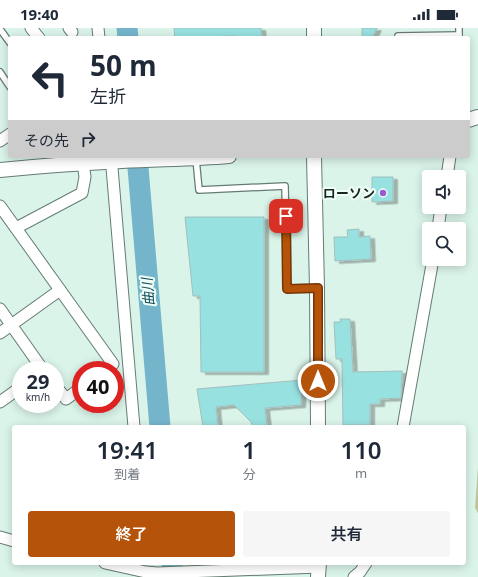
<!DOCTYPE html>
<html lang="ja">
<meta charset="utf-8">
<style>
:root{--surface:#fff;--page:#f6f6f7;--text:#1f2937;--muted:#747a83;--accent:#b45309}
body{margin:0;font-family:"Noto Sans","Noto Sans JP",sans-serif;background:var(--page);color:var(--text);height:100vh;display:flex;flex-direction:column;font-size:15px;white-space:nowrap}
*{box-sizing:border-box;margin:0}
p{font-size:13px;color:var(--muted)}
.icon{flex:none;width:22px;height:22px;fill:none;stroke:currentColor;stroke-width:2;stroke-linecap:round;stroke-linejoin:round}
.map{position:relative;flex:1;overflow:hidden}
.sheet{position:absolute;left:12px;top:397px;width:454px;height:140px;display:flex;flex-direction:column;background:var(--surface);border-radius:4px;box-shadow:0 2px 10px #0003}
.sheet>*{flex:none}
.top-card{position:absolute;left:8px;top:8px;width:462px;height:122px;border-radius:4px;box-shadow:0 2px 10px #0003;background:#fff;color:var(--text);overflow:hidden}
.tools{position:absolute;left:422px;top:142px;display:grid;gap:8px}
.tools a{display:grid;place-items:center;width:44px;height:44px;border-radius:4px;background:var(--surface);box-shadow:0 2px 10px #0003;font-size:20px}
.speed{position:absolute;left:12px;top:333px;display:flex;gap:8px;font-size:20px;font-weight:700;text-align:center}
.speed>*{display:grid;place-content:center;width:52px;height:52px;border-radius:50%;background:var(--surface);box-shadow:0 2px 10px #0003;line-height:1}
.speed small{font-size:10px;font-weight:400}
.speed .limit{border:6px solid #d22;background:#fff;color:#111}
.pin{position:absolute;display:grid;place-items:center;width:34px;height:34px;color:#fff;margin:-17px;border-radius:8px;box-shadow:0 2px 6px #0006}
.me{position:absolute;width:44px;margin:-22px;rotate:0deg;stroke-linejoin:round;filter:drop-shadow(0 0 3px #0008)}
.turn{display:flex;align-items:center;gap:14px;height:84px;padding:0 16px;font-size:18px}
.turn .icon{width:52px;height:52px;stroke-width:2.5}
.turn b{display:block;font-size:28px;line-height:34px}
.then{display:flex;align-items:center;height:38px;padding:0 16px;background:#0003;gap:8px;font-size:15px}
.eta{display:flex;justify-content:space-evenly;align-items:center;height:68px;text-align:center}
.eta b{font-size:24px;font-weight:600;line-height:28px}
.action{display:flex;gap:8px;margin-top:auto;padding:8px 16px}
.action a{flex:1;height:46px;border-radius:4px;background:var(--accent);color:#fff;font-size:16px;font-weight:600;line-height:46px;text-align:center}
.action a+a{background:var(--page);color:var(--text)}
.status{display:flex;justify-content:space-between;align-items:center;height:28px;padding:0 20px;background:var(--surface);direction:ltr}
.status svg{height:11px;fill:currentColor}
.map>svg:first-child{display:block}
</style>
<div class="status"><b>19:40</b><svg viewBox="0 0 49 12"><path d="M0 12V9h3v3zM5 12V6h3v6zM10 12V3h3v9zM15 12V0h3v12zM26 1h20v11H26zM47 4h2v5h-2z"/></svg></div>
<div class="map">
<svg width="478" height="549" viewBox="0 0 478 549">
<defs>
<filter id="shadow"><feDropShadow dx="4.5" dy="2.5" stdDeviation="0" flood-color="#0004"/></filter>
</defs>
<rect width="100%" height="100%" fill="#daf4e9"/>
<path fill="#c1c496" d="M 478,439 L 478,485 L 475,480 Z"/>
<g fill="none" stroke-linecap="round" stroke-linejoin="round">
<g stroke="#75b5cb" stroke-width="21">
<path d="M 127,0 L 128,10"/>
<path d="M 137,128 L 160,399"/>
<path d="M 172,535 L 173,549"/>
</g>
</g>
<g fill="#97e1e0" stroke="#a2bfbe" filter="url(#shadow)">
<path d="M 174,0 L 261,0 L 262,10 L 234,10 L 234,8 L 175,10 Z"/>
<path d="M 362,0 L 377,0 L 372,10 L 362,10 Z"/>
<path d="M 372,149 L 393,149 L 393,173 L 372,174 Z"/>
<path d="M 185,189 L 264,189 L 264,344 L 201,344 L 200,268 L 193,268 Z"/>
<path d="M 359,201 L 359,209 L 370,208 L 371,231 L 335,233 L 334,209 L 348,209 L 347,202 Z"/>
<path d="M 340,291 L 350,291 L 353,344 L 402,343 L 401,370 L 380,371 L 380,376 L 370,376 L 370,397 L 343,397 L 342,331 L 336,331 L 334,294 L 341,294 Z"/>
<path d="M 302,352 L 301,377 L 265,380 L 267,398 L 253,399 L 251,394 L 234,377 L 216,379 L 218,399 L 203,399 L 197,361 Z"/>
</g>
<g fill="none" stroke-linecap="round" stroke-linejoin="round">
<g stroke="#657c72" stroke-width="8">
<g id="service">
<path d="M 459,0 L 459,7"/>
<path d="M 0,1 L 10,15"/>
<path d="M 398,8 L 459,7 L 459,10"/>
<path d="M 0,44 L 10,59"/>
<path d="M 196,131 L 199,162 L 285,158 L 287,261 L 317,260"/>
</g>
</g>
<g stroke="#657c72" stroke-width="13">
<g id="minor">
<path d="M 31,0 L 39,10"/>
<path d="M 69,0 L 72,4"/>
<path d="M 98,0 L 99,10"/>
<path d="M 0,113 L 10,106"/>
<path d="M 111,128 L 134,399"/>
<path d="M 447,149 L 450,128"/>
<path d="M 0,178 L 113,336 L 105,342"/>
<path d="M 16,200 L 82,165 L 85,149 L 82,128"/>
<path d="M 438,201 L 441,179"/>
<path d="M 0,281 L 43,342"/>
<path d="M 0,305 L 60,262"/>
<path d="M 55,357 L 66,371 L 81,360"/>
<path d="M 0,374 L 21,359"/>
<path d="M 403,399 L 433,231"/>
<path d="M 0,509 L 14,513"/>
<path d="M 105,535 L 146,544 L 157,545 L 319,539"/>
<path d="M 354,549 L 360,544 L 366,535"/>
</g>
</g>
<g stroke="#657c72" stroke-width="16">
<g id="tertiary">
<path d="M 314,10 L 314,0"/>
<path d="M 468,92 L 478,89"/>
<path d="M 314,128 L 317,260 L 318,399"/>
<path d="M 0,142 C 41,138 81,135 122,133 C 158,131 193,131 229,128"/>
<path d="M 318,549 L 319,535"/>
</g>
</g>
<use href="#service" stroke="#fff" stroke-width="5.5"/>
<use href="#minor" stroke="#fff" stroke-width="11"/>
<use href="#tertiary" stroke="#fff" stroke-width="14"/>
</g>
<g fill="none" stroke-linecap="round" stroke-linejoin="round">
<g stroke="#753606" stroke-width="10">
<path id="route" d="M 286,188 L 287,261 L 318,260 L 318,353"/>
</g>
<use href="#route" stroke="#b45309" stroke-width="7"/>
</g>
<circle fill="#9a5cd2" stroke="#effff8" stroke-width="1.5" cx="383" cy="165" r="4"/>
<g text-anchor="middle" stroke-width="4" stroke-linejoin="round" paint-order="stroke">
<g font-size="13" font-weight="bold" fill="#1a2420" stroke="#effff8" text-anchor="end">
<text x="375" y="170">ローソン</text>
</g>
<g font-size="14" font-style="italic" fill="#184e5e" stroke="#effff8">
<text transform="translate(148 264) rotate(-95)" y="5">曲川</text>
</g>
</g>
</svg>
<div class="tools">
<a><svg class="icon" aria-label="sound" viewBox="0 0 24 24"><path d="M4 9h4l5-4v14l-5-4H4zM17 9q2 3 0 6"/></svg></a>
<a><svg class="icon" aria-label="search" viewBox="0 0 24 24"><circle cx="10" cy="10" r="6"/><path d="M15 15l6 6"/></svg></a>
</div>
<div class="speed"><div>29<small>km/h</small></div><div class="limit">40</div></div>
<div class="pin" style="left:286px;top:188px;background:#d93025"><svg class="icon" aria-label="arrive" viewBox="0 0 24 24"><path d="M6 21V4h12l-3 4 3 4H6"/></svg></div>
<svg class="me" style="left:318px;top:353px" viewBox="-20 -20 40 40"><circle r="17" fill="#b45309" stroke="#fff" stroke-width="3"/><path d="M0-11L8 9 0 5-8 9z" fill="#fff"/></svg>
<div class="top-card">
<div class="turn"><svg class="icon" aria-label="left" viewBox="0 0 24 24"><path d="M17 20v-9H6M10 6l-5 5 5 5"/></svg><div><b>50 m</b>左折</div></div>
<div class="then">その先<svg class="icon" aria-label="right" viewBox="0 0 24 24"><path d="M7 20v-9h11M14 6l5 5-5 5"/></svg></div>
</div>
<section class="sheet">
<div class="eta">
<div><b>19:41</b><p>到着</p></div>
<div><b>1</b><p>分</p></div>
<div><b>110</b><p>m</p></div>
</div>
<div class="action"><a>終了</a><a>共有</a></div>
</section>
</div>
